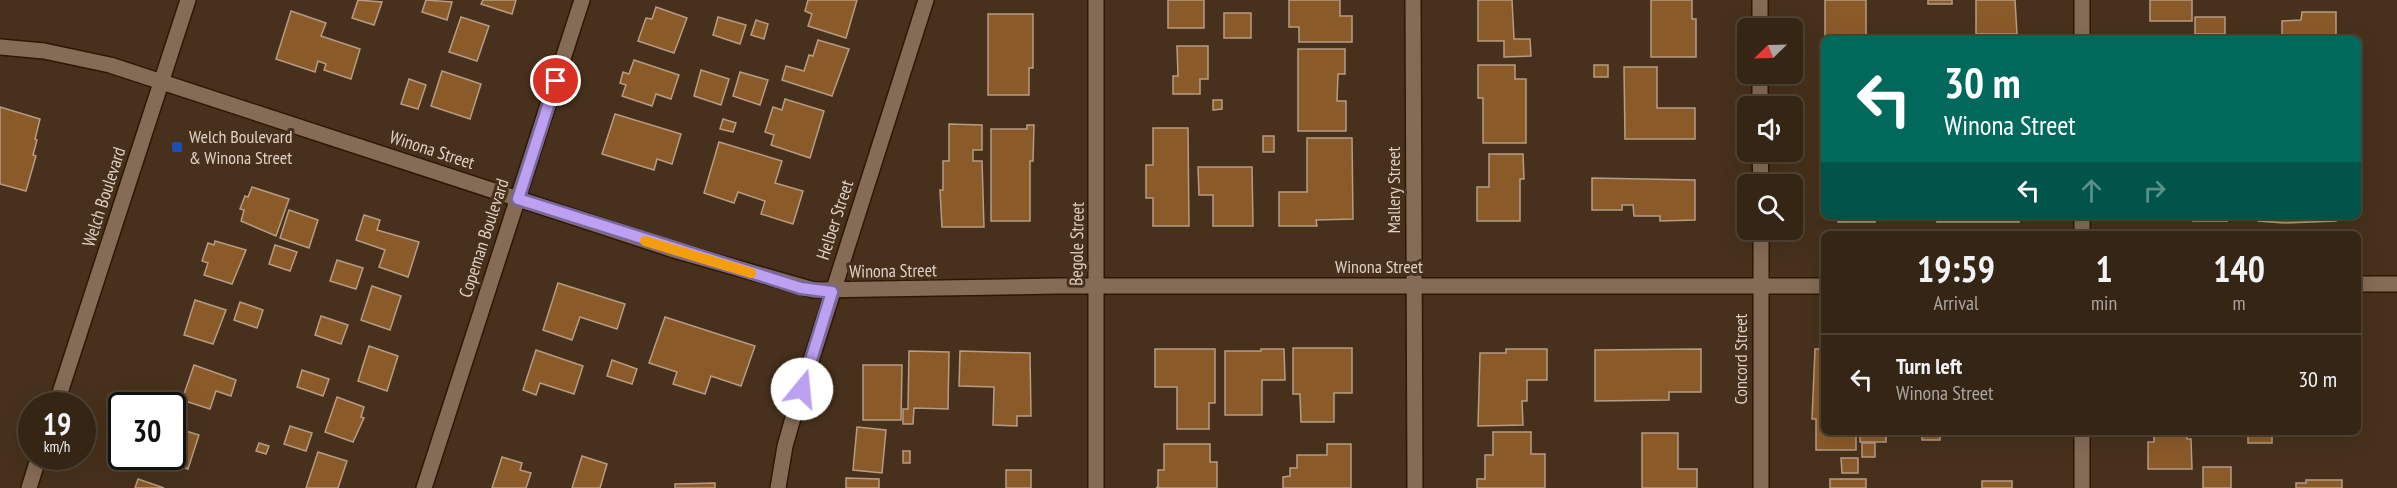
<!DOCTYPE html>
<style>
:root{--surface:#352515;--page:#3d2d1e;--text:#f1f3f6;--muted:#aaa5a0;--line:#4f4234}
body{margin:0;font-family:"PT Sans Narrow",sans-serif;background:var(--page);color:var(--text);height:100vh;display:flex;flex-direction:column;font-size:22px;white-space:nowrap}
*{box-sizing:border-box;margin:0}
p{font-size:20px;color:var(--muted)}
.icon{flex:none;width:33px;height:33px;fill:none;stroke:currentColor;stroke-width:2;stroke-linecap:round;stroke-linejoin:round}
.map{position:relative;flex:1;overflow:hidden}
.details{position:absolute;left:1821px;top:231px;width:540px;height:204px;display:flex;flex-direction:column;background:var(--surface);border-radius:9px;box-shadow:0 6px 24px #0002,0 0 0 2px var(--line)}
.details>*{flex:none}
.top-card{position:absolute;left:1821px;top:36px;width:540px;height:183px;border-radius:9px;box-shadow:0 6px 24px #0002,0 0 0 2px var(--line);background:#00695c;color:#fff;overflow:hidden}
.needle{width:39px;rotate:247deg}
.fabs{position:absolute;left:1737px;top:18px;display:grid;gap:12px}
.fabs a{display:grid;place-items:center;width:66px;height:66px;border-radius:9px;background:var(--surface);box-shadow:0 6px 24px #0002,0 0 0 2px var(--line);font-size:30px}
.speed{position:absolute;left:18px;top:392px;display:flex;gap:12px;font-size:30px;font-weight:700;text-align:center}
.speed>*{display:grid;place-content:center;width:78px;height:78px;border-radius:50%;background:var(--surface);box-shadow:0 6px 24px #0002,0 0 0 2px var(--line);line-height:1}
.speed small{font-size:15px;font-weight:400}
.speed .limit{border:3px solid #111;border-radius:9px;background:#fff;color:#111}
.pin{position:absolute;display:grid;place-items:center;width:51px;height:51px;color:#fff;margin:-26px;border:3px solid #fff;border-radius:50%;box-shadow:0 2px 6px #0007}
.me{position:absolute;width:66px;margin:-33px;rotate:17deg;stroke-linejoin:round;filter:drop-shadow(0 0 4px #0008)}
.turn{display:flex;align-items:center;gap:21px;height:126px;padding:0 24px;font-size:27px}
.turn .icon{width:78px;height:78px;stroke-width:2.5}
.turn b{display:block;font-size:42px;line-height:51px}
.lanes{display:flex;align-items:center;height:57px;padding:0 24px;background:#0003;justify-content:center;gap:30px;direction:ltr}
.lanes .off{opacity:.35}
.eta{display:flex;justify-content:space-evenly;align-items:center;height:102px;text-align:center}
.eta b{font-size:36px;font-weight:800;line-height:42px}
ul{padding:0;list-style:none}
li{display:flex;align-items:center;gap:18px;height:90px;padding:0 24px;border-top:2px solid var(--line)}
li div{flex:1}
li b{display:block;font-size:22px}
li em{font-style:normal}
.map>svg:first-child{display:block}
</style>
<div class="map">
<svg width="2397" height="488" viewBox="0 0 2397 488">
<rect width="100%" height="100%" fill="#47311c"/>
<g fill="#8b5a29" stroke="#b69c84" stroke-width="1.5">
<path d="M 358,0 L 382,2 L 374,25 L 352,18 Z"/>
<path d="M 426,0 L 452,2 L 447,20 L 422,12 Z"/>
<path d="M 483,0 L 516,0 L 512,14 L 481,4 Z"/>
<path d="M 808,0 L 857,0 L 846,38 L 808,26 L 812,14 L 805,11 Z"/>
<rect x="1168" y="0" width="36" height="28"/>
<path d="M 1289,0 L 1340,0 L 1340,16 L 1352,16 L 1352,42 L 1299,42 L 1299,27 L 1289,27 Z"/>
<path d="M 1478,0 L 1512,0 L 1514,39 L 1530,39 L 1531,56 L 1504,57 L 1504,41 L 1478,41 Z"/>
<path d="M 1651,0 L 1692,0 L 1692,19 L 1696,19 L 1696,57 L 1651,57 Z"/>
<rect x="1825" y="0" width="41" height="39"/>
<rect x="1928" y="0" width="24" height="4"/>
<path d="M 1976,0 L 2015,0 L 2017,34 L 1976,34 Z"/>
<rect x="2150" y="0" width="42" height="21"/>
<path d="M 656,7 L 687,18 L 674,53 L 638,41 L 646,18 L 652,19 Z"/>
<path d="M 291,11 L 326,23 L 321,36 L 360,49 L 351,79 L 324,70 L 326,64 L 318,61 L 315,72 L 276,59 Z"/>
<path d="M 2302,12 L 2336,12 L 2336,39 L 2282,39 L 2282,21 L 2301,20 Z"/>
<rect x="1224" y="13" width="27" height="25"/>
<path d="M 988,14 L 1033,14 L 1033,68 L 1029,68 L 1029,95 L 988,95 Z"/>
<path d="M 461,17 L 489,26 L 477,61 L 449,52 Z"/>
<path d="M 718,17 L 746,25 L 740,44 L 713,35 Z"/>
<rect x="2195" y="17" width="30" height="17"/>
<path d="M 756,20 L 768,24 L 764,39 L 751,35 Z"/>
<path d="M 818,40 L 849,49 L 832,96 L 782,80 L 786,66 L 804,71 L 809,55 L 813,56 Z"/>
<path d="M 1177,46 L 1208,46 L 1208,79 L 1200,79 L 1200,94 L 1173,94 L 1173,76 L 1178,76 Z"/>
<path d="M 1298,49 L 1345,49 L 1345,74 L 1338,74 L 1337,101 L 1346,101 L 1346,131 L 1298,131 Z"/>
<path d="M 634,60 L 679,75 L 671,99 L 656,94 L 652,106 L 622,96 L 626,85 L 620,83 L 623,72 L 629,74 Z"/>
<path d="M 1478,65 L 1515,65 L 1515,79 L 1526,79 L 1526,143 L 1483,143 L 1483,98 L 1478,98 Z"/>
<rect x="1594" y="65" width="14" height="12"/>
<path d="M 1624,67 L 1657,67 L 1657,108 L 1695,108 L 1695,139 L 1625,139 Z"/>
<path d="M 701,70 L 729,79 L 721,105 L 694,96 Z"/>
<path d="M 442,71 L 481,84 L 470,119 L 431,106 Z"/>
<path d="M 740,72 L 768,80 L 760,105 L 733,96 Z"/>
<path d="M 409,79 L 426,85 L 418,109 L 401,104 Z"/>
<path d="M 785,99 L 824,111 L 810,158 L 771,145 L 774,135 L 765,132 L 773,107 L 782,110 Z"/>
<path d="M 1213,100 L 1222,100 L 1222,109 L 1213,110 Z"/>
<path d="M 0,107 L 40,119 L 35,139 L 37,140 L 33,155 L 36,156 L 26,191 L 0,184 Z"/>
<path d="M 615,114 L 681,134 L 672,164 L 657,159 L 654,170 L 602,154 Z"/>
<path d="M 723,119 L 736,123 L 733,132 L 720,129 Z"/>
<path d="M 949,124 L 982,125 L 982,150 L 973,150 L 973,161 L 982,161 L 984,227 L 942,227 L 940,190 L 943,190 L 943,161 L 949,161 Z"/>
<path d="M 1027,125 L 1034,125 L 1033,161 L 1030,161 L 1030,221 L 991,221 L 991,129 L 1027,129 Z"/>
<path d="M 1153,128 L 1188,128 L 1189,226 L 1153,226 L 1153,198 L 1146,198 L 1146,165 L 1153,165 Z"/>
<rect x="1263" y="136" width="11" height="16"/>
<path d="M 1307,138 L 1352,138 L 1353,219 L 1316,220 L 1317,226 L 1279,226 L 1279,192 L 1307,192 Z"/>
<path d="M 719,142 L 782,161 L 775,183 L 803,191 L 793,224 L 761,214 L 765,201 L 738,192 L 734,203 L 704,193 Z"/>
<path d="M 1489,154 L 1523,154 L 1524,179 L 1520,179 L 1520,221 L 1477,221 L 1477,187 L 1489,187 Z"/>
<path d="M 1198,167 L 1252,167 L 1253,226 L 1213,226 L 1213,195 L 1199,195 Z"/>
<path d="M 1592,178 L 1695,180 L 1695,220 L 1660,221 L 1660,216 L 1634,216 L 1633,205 L 1622,205 L 1622,210 L 1592,210 Z"/>
<path d="M 252,187 L 289,199 L 276,236 L 241,221 L 244,210 L 240,209 L 245,196 L 248,197 Z"/>
<path d="M 289,210 L 318,220 L 309,248 L 280,238 Z"/>
<path d="M 364,215 L 380,220 L 377,230 L 419,242 L 408,277 L 379,267 L 385,250 L 356,240 Z"/>
<rect x="1838" y="216" width="37" height="6"/>
<rect x="1937" y="216" width="82" height="6"/>
<path d="M 2194,216 L 2227,216 L 2227,221 L 2193,221 Z"/>
<path d="M 2258,216 L 2336,216 L 2336,221 L 2284,223 L 2258,221 Z"/>
<path d="M 215,241 L 246,250 L 232,284 L 204,275 L 208,263 L 202,261 L 208,243 L 214,245 Z"/>
<path d="M 275,245 L 297,252 L 290,271 L 269,264 Z"/>
<path d="M 337,260 L 363,268 L 356,289 L 330,281 Z"/>
<path d="M 558,283 L 625,304 L 617,329 L 580,317 L 572,340 L 543,330 Z"/>
<path d="M 372,286 L 401,296 L 390,330 L 361,320 Z"/>
<path d="M 195,300 L 226,310 L 213,344 L 184,335 Z"/>
<path d="M 240,302 L 263,310 L 257,328 L 234,320 Z"/>
<path d="M 321,316 L 348,325 L 341,344 L 315,335 Z"/>
<path d="M 665,317 L 755,346 L 741,386 L 711,376 L 705,394 L 673,384 L 677,372 L 649,363 Z"/>
<path d="M 369,346 L 398,356 L 387,391 L 358,381 Z"/>
<path d="M 1293,348 L 1352,348 L 1352,393 L 1334,393 L 1334,422 L 1301,422 L 1300,394 L 1293,394 Z"/>
<path d="M 1155,349 L 1215,349 L 1215,403 L 1209,403 L 1209,429 L 1177,429 L 1177,387 L 1155,387 Z"/>
<path d="M 1261,349 L 1284,349 L 1285,380 L 1262,380 L 1262,415 L 1225,415 L 1225,351 L 1261,351 Z"/>
<path d="M 1506,349 L 1547,349 L 1547,380 L 1527,380 L 1527,401 L 1522,401 L 1523,425 L 1478,426 L 1480,353 L 1506,353 Z"/>
<path d="M 1701,349 L 1701,392 L 1669,392 L 1669,400 L 1595,401 L 1595,350 Z"/>
<path d="M 1815,349 L 1824,349 L 1824,432 L 1856,432 L 1856,450 L 1816,450 L 1816,419 L 1812,419 Z"/>
<path d="M 536,350 L 583,366 L 574,394 L 540,383 L 536,395 L 523,390 Z"/>
<path d="M 909,351 L 949,352 L 948,409 L 914,408 L 913,424 L 903,424 L 903,409 L 908,409 Z"/>
<path d="M 960,351 L 1030,353 L 1031,416 L 1017,416 L 1017,426 L 993,425 L 994,387 L 959,386 Z"/>
<path d="M 612,360 L 637,369 L 632,384 L 607,376 Z"/>
<path d="M 194,365 L 236,380 L 231,396 L 216,391 L 210,409 L 182,400 Z"/>
<path d="M 863,365 L 902,365 L 901,420 L 863,420 Z"/>
<path d="M 302,370 L 329,379 L 323,396 L 297,387 Z"/>
<path d="M 337,397 L 364,407 L 361,417 L 364,418 L 353,442 L 325,432 Z"/>
<path d="M 290,426 L 312,433 L 306,451 L 284,444 Z"/>
<path d="M 173,427 L 199,435 L 188,469 L 162,461 L 163,456 L 172,456 Z"/>
<path d="M 857,427 L 886,430 L 882,473 L 853,470 Z"/>
<path d="M 1493,432 L 1531,432 L 1531,454 L 1545,454 L 1545,488 L 1477,488 L 1477,479 L 1485,479 L 1485,455 L 1493,455 Z"/>
<rect x="1860" y="432" width="26" height="10"/>
<rect x="1922" y="432" width="18" height="8"/>
<path d="M 1989,432 L 2017,432 L 2017,434 L 1989,435 Z"/>
<path d="M 2154,432 L 2186,432 L 2187,439 L 2191,439 L 2192,469 L 2148,469 L 2148,442 L 2154,442 Z"/>
<rect x="2248" y="432" width="24" height="11"/>
<path d="M 1642,433 L 1678,433 L 1678,469 L 1697,469 L 1697,488 L 1642,488 Z"/>
<path d="M 259,443 L 269,446 L 266,454 L 256,451 Z"/>
<rect x="1862" y="443" width="13" height="14"/>
<path d="M 1164,444 L 1210,444 L 1210,462 L 1217,462 L 1217,488 L 1156,488 L 1158,487 L 1158,470 L 1164,470 Z"/>
<path d="M 1327,444 L 1351,444 L 1351,488 L 1283,488 L 1283,477 L 1290,476 L 1290,468 L 1297,468 L 1297,455 L 1327,455 Z"/>
<rect x="903" y="451" width="7" height="12"/>
<path d="M 318,452 L 347,461 L 338,488 L 306,488 Z"/>
<path d="M 582,456 L 607,464 L 600,488 L 572,488 Z"/>
<path d="M 502,457 L 522,463 L 520,470 L 531,473 L 526,488 L 492,488 Z"/>
<path d="M 1841,458 L 1858,458 L 1858,473 L 1842,473 Z"/>
<rect x="2203" y="467" width="28" height="21"/>
<rect x="1006" y="470" width="25" height="18"/>
<path d="M 846,478 L 879,479 L 879,488 L 846,488 Z"/>
<path d="M 138,479 L 164,488 L 135,488 Z"/>
<rect x="1830" y="479" width="36" height="9"/>
<path d="M 2306,480 L 2342,480 L 2342,488 L 2296,488 L 2296,483 L 2306,483 Z"/>
<rect x="1982" y="481" width="30" height="7"/>
<path d="M 715,483 L 715,488 L 675,488 L 675,484 Z"/>
</g>
<g fill="none" stroke-linecap="round" stroke-linejoin="round">
<g stroke="#2c1804" stroke-width="18">
<g id="street">
<path d="M 1096,0 L 1096,488"/>
<path d="M 1413,0 L 1415,488"/>
<path d="M 1760,0 L 1760,28"/>
<path d="M 2082,0 L 2082,39"/>
<path d="M 0,47 L 44,51 L 110,65 L 674,250 L 814,290 L 1057,286 L 1824,286"/>
<path d="M 1760,74 L 1760,106"/>
<path d="M 1760,152 L 1761,184"/>
<path d="M 2082,216 L 2082,234"/>
<path d="M 1761,230 L 1761,488"/>
<path d="M 2358,284 L 2397,284"/>
<path d="M 2082,432 L 2082,488"/>
<path d="M 424,488 L 582,0"/>
<path d="M 778,488 L 785,446 L 795,411 L 926,0"/>
</g>
</g>
<g stroke="#2c1804" stroke-width="18">
<g id="secondary">
<path d="M 56,405 L 188,0"/>
<path d="M 29,488 L 39,456"/>
</g>
</g>
<use href="#street" stroke="#856c56" stroke-width="15"/>
<use href="#secondary" stroke="#856c56" stroke-width="15"/>
</g>
<g fill="none" stroke-linecap="round" stroke-linejoin="round">
<g stroke="#7a689d" stroke-width="15">
<path id="route" d="M 556,81 L 518,199 L 801,288 L 832,292 L 802,389"/>
</g>
<use href="#route" stroke="#bca0f2" stroke-width="10"/>
<path stroke="#f59e0b" stroke-width="10" d="M 645,241 L 751,273"/>
</g>
<rect fill="#1a4fb4" stroke="#47311c" stroke-width="2" x="171" y="141" width="12" height="12" rx="3"/>
<g text-anchor="middle" stroke-width="6" stroke-linejoin="round" paint-order="stroke">
<g font-size="18" fill="#dfd1c5" stroke="#47311c" text-anchor="start">
<text x="189" y="143">Welch Boulevard<tspan x="189" dy="21">&amp; Winona Street</tspan></text>
</g>
<g font-size="18" fill="#dfd1c5" stroke="#47311c">
<text transform="translate(432 150) rotate(18)" y="6">Winona Street</text>
<text transform="translate(1394 190) rotate(-90)" y="6">Mallery Street</text>
<text transform="translate(104 197) rotate(-72)" y="6">Welch Boulevard</text>
<text transform="translate(835 220) rotate(-72)" y="6">Helber Street</text>
<text transform="translate(484 238) rotate(-72)" y="6">Copeman Boulevard</text>
<text transform="translate(1077 244) rotate(-89)" y="6">Begole Street</text>
<text x="1379" y="273">Winona Street</text>
<text transform="translate(893 271) rotate(-1)" y="6">Winona Street</text>
<text transform="translate(1741 359) rotate(-90)" y="6">Concord Street</text>
</g>
</g>
</svg>
<div class="fabs">
<a><svg class="needle" viewBox="-14 -14 28 28"><path d="M0-13l5 13h-10z" fill="#e53935"/><path d="M0 13l5-13h-10z" fill="#aaa5a0"/></svg></a>
<a><svg class="icon" aria-label="sound" viewBox="0 0 24 24"><path d="M4 9h4l5-4v14l-5-4H4zM17 9q2 3 0 6"/></svg></a>
<a><svg class="icon" aria-label="search" viewBox="0 0 24 24"><circle cx="10" cy="10" r="6"/><path d="M15 15l6 6"/></svg></a>
</div>
<div class="speed"><div>19<small>km/h</small></div><div class="limit">30</div></div>
<div class="pin" style="left:556px;top:81px;background:#d93025"><svg class="icon" aria-label="arrive" viewBox="0 0 24 24"><path d="M6 21V4h12l-3 4 3 4H6"/></svg></div>
<svg class="me" style="left:802px;top:389px" viewBox="-20 -20 40 40"><circle r="19" fill="#fff"/><path d="M0-13L10 11 0 6-10 11z" fill="#bca0f2"/></svg>
<div class="top-card">
<div class="turn"><svg class="icon" aria-label="left" viewBox="0 0 24 24"><path d="M17 20v-9H6M10 6l-5 5 5 5"/></svg><div><b>30 m</b>Winona Street</div></div>
<div class="lanes"><svg class="icon" aria-label="left" viewBox="0 0 24 24"><path d="M17 20v-9H6M10 6l-5 5 5 5"/></svg><svg class="icon off" aria-label="ahead" viewBox="0 0 24 24"><path d="M12 20V5M6 11l6-6 6 6"/></svg><svg class="icon off" aria-label="right" viewBox="0 0 24 24"><path d="M7 20v-9h11M14 6l5 5-5 5"/></svg></div>
</div>
<section class="details">
<div class="eta">
<div><b>19:59</b><p>Arrival</p></div>
<div><b>1</b><p>min</p></div>
<div><b>140</b><p>m</p></div>
</div>
<ul>
<li><svg class="icon" aria-label="left" viewBox="0 0 24 24"><path d="M17 20v-9H6M10 6l-5 5 5 5"/></svg><div><b>Turn left</b><p>Winona Street</p></div><em>30 m</em></li>
</ul>
</section>
</div>
